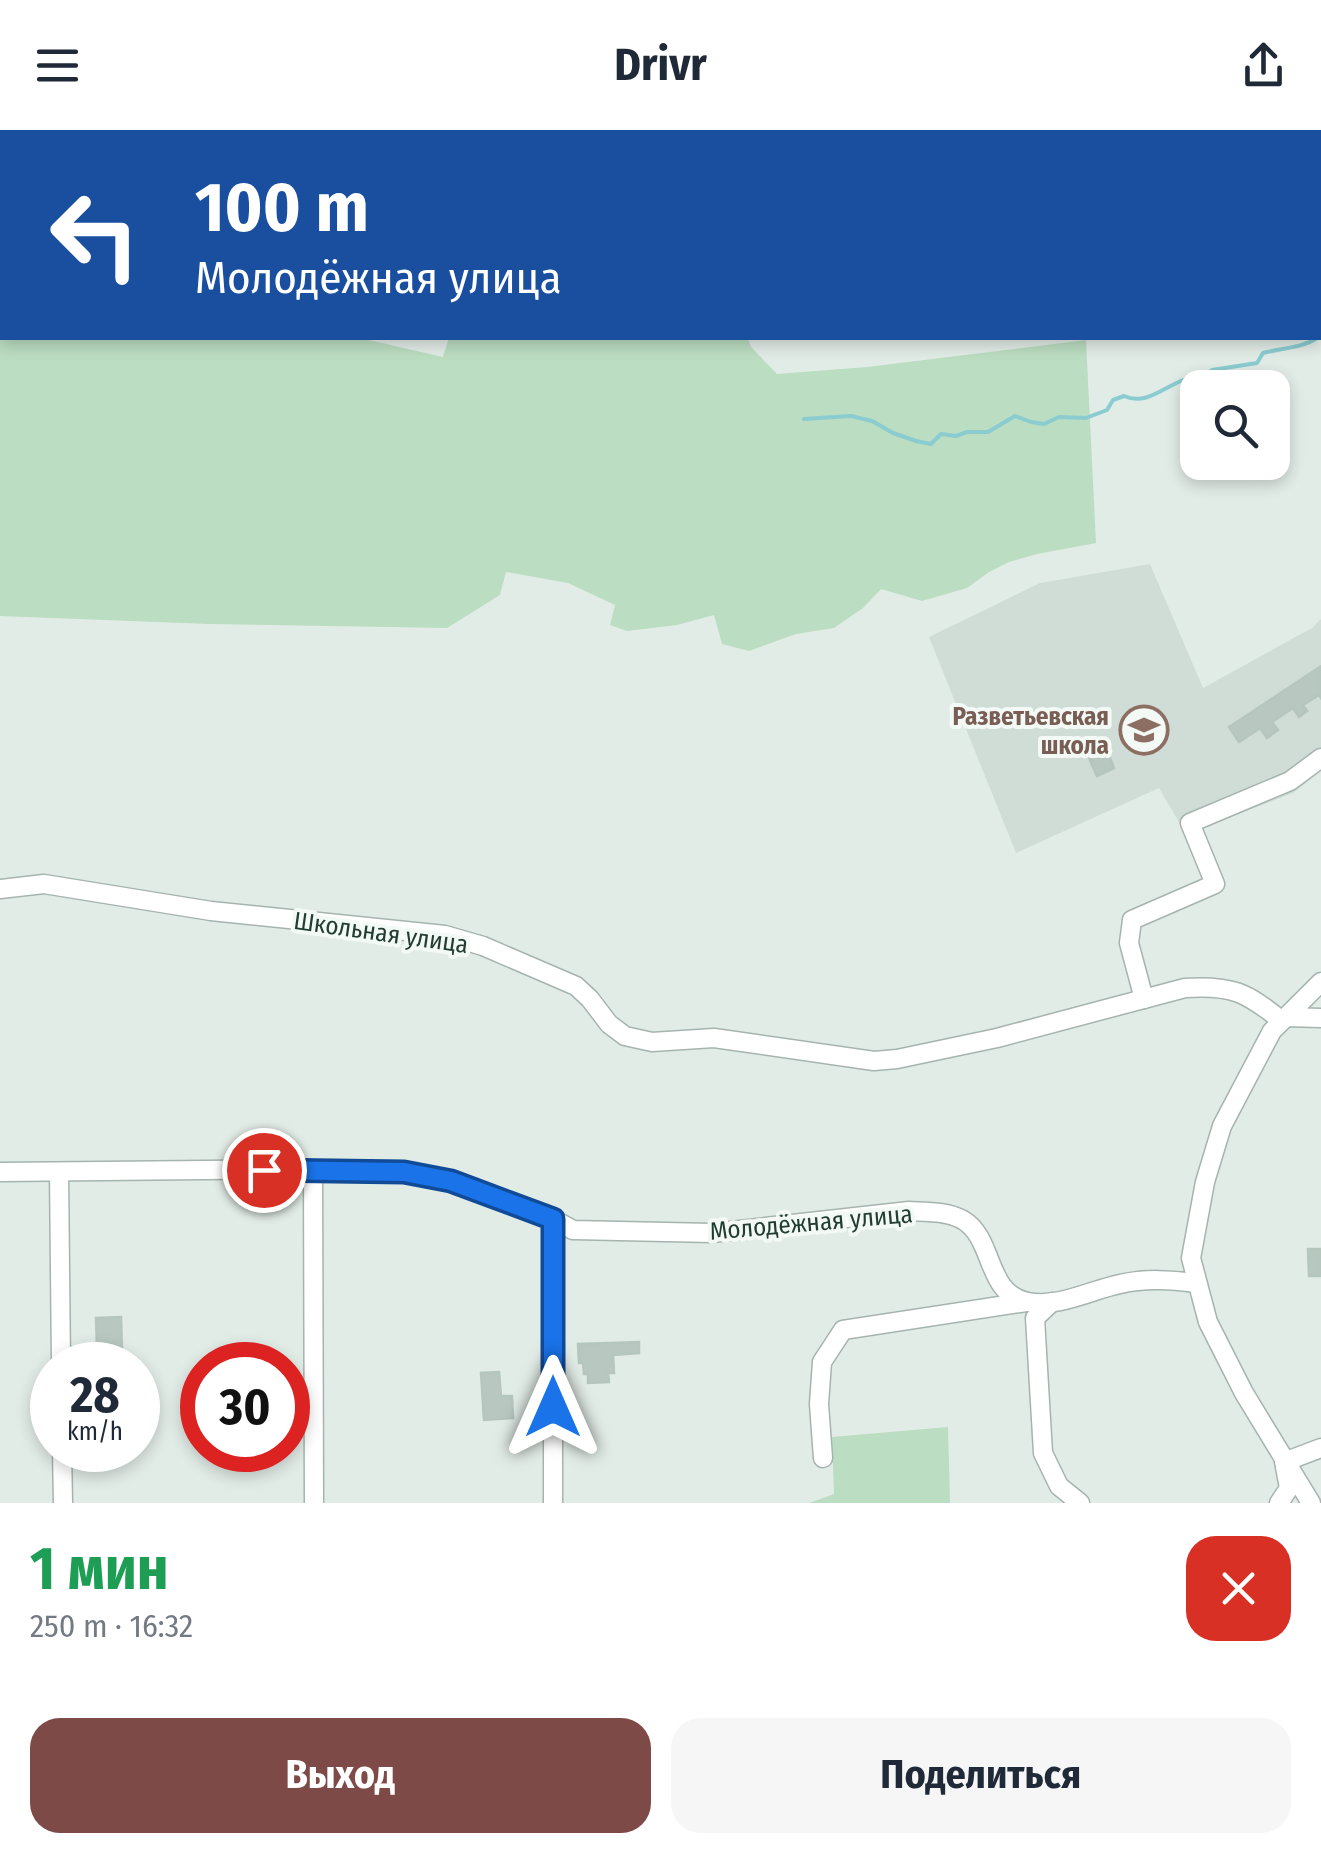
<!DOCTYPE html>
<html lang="ru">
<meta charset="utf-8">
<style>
:root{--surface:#fff;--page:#f6f6f7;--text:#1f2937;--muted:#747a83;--accent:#7d4a48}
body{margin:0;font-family:"Fira Sans Condensed",sans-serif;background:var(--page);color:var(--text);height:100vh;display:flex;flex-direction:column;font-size:38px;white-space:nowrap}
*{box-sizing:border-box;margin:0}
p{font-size:32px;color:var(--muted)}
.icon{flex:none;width:55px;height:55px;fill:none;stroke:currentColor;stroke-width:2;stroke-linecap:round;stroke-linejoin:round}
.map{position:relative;height:1373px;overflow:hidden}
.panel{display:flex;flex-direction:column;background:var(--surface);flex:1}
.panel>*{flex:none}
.hud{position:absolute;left:0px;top:0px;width:1322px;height:210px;box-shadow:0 5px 15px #0003;background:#1a4fa0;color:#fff;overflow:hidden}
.tools{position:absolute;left:1180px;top:240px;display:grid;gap:20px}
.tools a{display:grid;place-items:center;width:110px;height:110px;border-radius:20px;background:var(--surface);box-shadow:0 5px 15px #0003;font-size:50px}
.speed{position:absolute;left:30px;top:1212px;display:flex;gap:20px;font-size:50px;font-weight:700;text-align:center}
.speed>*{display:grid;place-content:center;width:130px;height:130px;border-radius:50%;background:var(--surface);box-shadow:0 5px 15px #0003;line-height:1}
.speed small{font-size:25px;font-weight:400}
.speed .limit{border:15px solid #d22;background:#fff;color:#111}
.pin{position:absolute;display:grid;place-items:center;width:85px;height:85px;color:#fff;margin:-42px;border:5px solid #fff;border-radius:50%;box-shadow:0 2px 10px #0007}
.me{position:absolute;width:110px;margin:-55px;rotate:0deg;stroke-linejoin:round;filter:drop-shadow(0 0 8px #0008)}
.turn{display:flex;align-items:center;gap:35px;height:210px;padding:0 30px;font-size:45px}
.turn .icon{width:130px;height:130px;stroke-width:2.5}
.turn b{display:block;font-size:70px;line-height:85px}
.round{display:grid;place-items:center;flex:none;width:105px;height:105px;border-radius:30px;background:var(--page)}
.head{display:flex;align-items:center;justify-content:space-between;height:170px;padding:0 30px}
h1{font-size:60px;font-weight:700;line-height:75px;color:#1e9e55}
.action{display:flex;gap:20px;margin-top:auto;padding:20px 30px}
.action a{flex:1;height:115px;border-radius:30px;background:var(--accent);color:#fff;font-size:40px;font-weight:700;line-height:115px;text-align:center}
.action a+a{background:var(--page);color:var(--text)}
header{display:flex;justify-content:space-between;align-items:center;height:130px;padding:0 30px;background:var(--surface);font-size:45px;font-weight:700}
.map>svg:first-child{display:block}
</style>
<header><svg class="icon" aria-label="menu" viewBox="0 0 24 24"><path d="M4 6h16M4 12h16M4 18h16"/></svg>Drivr<svg class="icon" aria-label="share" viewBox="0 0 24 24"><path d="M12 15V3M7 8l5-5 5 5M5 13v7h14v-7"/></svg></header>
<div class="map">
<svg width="1321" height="1373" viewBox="0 0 1321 1373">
<rect width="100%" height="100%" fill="#e2ece7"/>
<path fill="#d0dcd6" d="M 1150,434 L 1203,558 L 1312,498 L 1321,489 L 1321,641 L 1293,663 L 1186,704 L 1159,658 L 1016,723 L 929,507 L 1040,453 Z"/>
<g fill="#bbddc1">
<path d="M 0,123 L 2,123 L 2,208 L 360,208 L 443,227 L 449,208 L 748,208 L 751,217 L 777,244 L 867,237 L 1086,210 L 1096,413 L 1037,424 L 1009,432 L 989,442 L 967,458 L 922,471 L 881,459 L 863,478 L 834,498 L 796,504 L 749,521 L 722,514 L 714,485 L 677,495 L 627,501 L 610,495 L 615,475 L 568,453 L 506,442 L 500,465 L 447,498 L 209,494 L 0,486 Z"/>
<path d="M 948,1297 L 950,1373 L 809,1373 L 834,1364 L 832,1307 Z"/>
</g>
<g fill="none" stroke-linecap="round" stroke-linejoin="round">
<g stroke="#8bccd1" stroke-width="4">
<path d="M 1320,206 L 1321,205"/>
<path d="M 804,289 L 851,286 L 872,291 L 893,303 L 916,311 L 931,314 L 941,304 L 956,306 L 967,302 L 988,302 L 1015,286 L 1031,292 L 1044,294 L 1059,287 L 1086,288 L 1107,280 L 1113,270 L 1124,266 C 1153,279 1175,242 1203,248 L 1212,240 L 1257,233 L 1263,223 C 1282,218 1302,218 1317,208"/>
</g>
</g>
<g fill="#b8c7c0" stroke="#b5c6bd" stroke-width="2.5">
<path d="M 1320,537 L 1321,568 L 1319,565 L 1303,575 L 1307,581 L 1299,587 L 1293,578 L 1272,592 L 1278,600 L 1267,608 L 1260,598 L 1239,612 L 1229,597 Z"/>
<path d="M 1107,620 L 1114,638 L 1097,646 L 1089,628 Z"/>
<path d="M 1308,1119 L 1321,1119 L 1321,1146 L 1309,1146 Z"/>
<path d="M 121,1187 L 122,1219 L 97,1219 L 96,1188 Z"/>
<path d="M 639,1212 L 639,1223 L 613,1225 L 614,1243 L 608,1243 L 609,1252 L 588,1253 L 588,1244 L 584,1244 L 583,1233 L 579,1233 L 578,1214 Z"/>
<path d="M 499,1242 L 501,1266 L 512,1266 L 513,1288 L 484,1290 L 481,1243 Z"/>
</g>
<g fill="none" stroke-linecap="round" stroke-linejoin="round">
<g stroke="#a5b4ae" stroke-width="21">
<g id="minor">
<path d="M 0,16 L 2,16"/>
<path d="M 1320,62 L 1321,62"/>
<path d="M 0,759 L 44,754 L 211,781 L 445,805 L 483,816 L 576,856 L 590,869 L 609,894 L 625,906 L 652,912 L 714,908 L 874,931 L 897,929 L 997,908 L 1185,858 C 1232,855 1246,862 1282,891"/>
<path d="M 1144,869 L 1129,813 L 1132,790 L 1215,754 L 1190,693 L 1290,651 L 1321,628"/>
<path d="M 1286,887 L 1321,888"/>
<path d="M 313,1040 L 314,1373"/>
<path d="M 0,1042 L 299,1039 L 403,1042 L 451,1051 L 553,1089 L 573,1100 L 712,1103 L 909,1081 C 927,1082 947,1081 963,1090 C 995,1109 985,1164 1028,1172 C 1058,1178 1091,1160 1120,1154 C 1146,1148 1171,1150 1197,1153"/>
<path d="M 59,1042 L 61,1235"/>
<path d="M 553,1089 L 553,1373"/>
<path d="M 1052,1172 L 1035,1188 L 1043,1323 L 1059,1356 L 1080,1373"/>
<path d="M 62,1320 L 63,1373"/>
<path d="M 823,1328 L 819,1274 L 822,1232 L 843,1200 L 1026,1172"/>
<path d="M 1284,1332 L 1321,1318"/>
<path d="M 1279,1373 L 1289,1358 L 1285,1337"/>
<path d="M 1311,1373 L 1244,1263 L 1208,1192 L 1191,1128 L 1205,1052 L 1222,996 L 1272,901 L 1321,852"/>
</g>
</g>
<use href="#minor" stroke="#fff" stroke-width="18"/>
</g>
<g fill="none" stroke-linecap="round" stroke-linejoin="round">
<g stroke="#114b97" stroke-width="25">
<path id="route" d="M 264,1040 L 404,1042 L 451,1051 L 553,1089 L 553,1277"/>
</g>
<use href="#route" stroke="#1a73e8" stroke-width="18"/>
</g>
<defs>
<g id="school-ring" transform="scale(2.5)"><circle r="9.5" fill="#f3f9f5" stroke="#8d6e63" stroke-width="1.5"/><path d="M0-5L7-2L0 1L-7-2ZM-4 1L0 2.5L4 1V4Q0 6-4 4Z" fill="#8d6e63"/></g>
</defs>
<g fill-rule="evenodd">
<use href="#school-ring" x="1144" y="600"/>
</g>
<g text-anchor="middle" stroke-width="8" stroke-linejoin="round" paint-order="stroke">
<g font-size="25" font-weight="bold" fill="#785e54" stroke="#f3f9f5" text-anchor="end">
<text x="1109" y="595">Разветьевская<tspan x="1109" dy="29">школа</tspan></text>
</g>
<g font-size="25" fill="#223d34" stroke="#f3f9f5">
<text transform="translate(381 802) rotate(8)" y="9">Школьная улица</text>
<text transform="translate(811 1092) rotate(-5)" y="9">Молодёжная улица</text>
</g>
</g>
</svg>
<div class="tools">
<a><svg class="icon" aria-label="search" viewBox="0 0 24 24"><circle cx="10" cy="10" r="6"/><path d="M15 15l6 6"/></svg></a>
</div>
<div class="speed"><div>28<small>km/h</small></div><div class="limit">30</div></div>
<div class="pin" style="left:264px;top:1040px;background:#d93025"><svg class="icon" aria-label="arrive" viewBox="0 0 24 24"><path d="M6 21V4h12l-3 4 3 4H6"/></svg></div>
<svg class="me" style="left:553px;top:1277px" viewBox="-20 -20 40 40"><path d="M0-17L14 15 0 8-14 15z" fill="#1a73e8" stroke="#fff" stroke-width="4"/></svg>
<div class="hud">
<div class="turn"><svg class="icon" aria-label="left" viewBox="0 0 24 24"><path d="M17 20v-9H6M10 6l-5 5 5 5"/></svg><div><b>100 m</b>Молодёжная улица</div></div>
</div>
</div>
<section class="panel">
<div class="head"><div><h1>1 мин</h1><p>250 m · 16:32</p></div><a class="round" style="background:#d93025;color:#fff"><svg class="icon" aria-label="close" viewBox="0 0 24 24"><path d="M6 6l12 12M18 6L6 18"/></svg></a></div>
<div class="action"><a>Выход</a><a>Поделиться</a></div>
</section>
